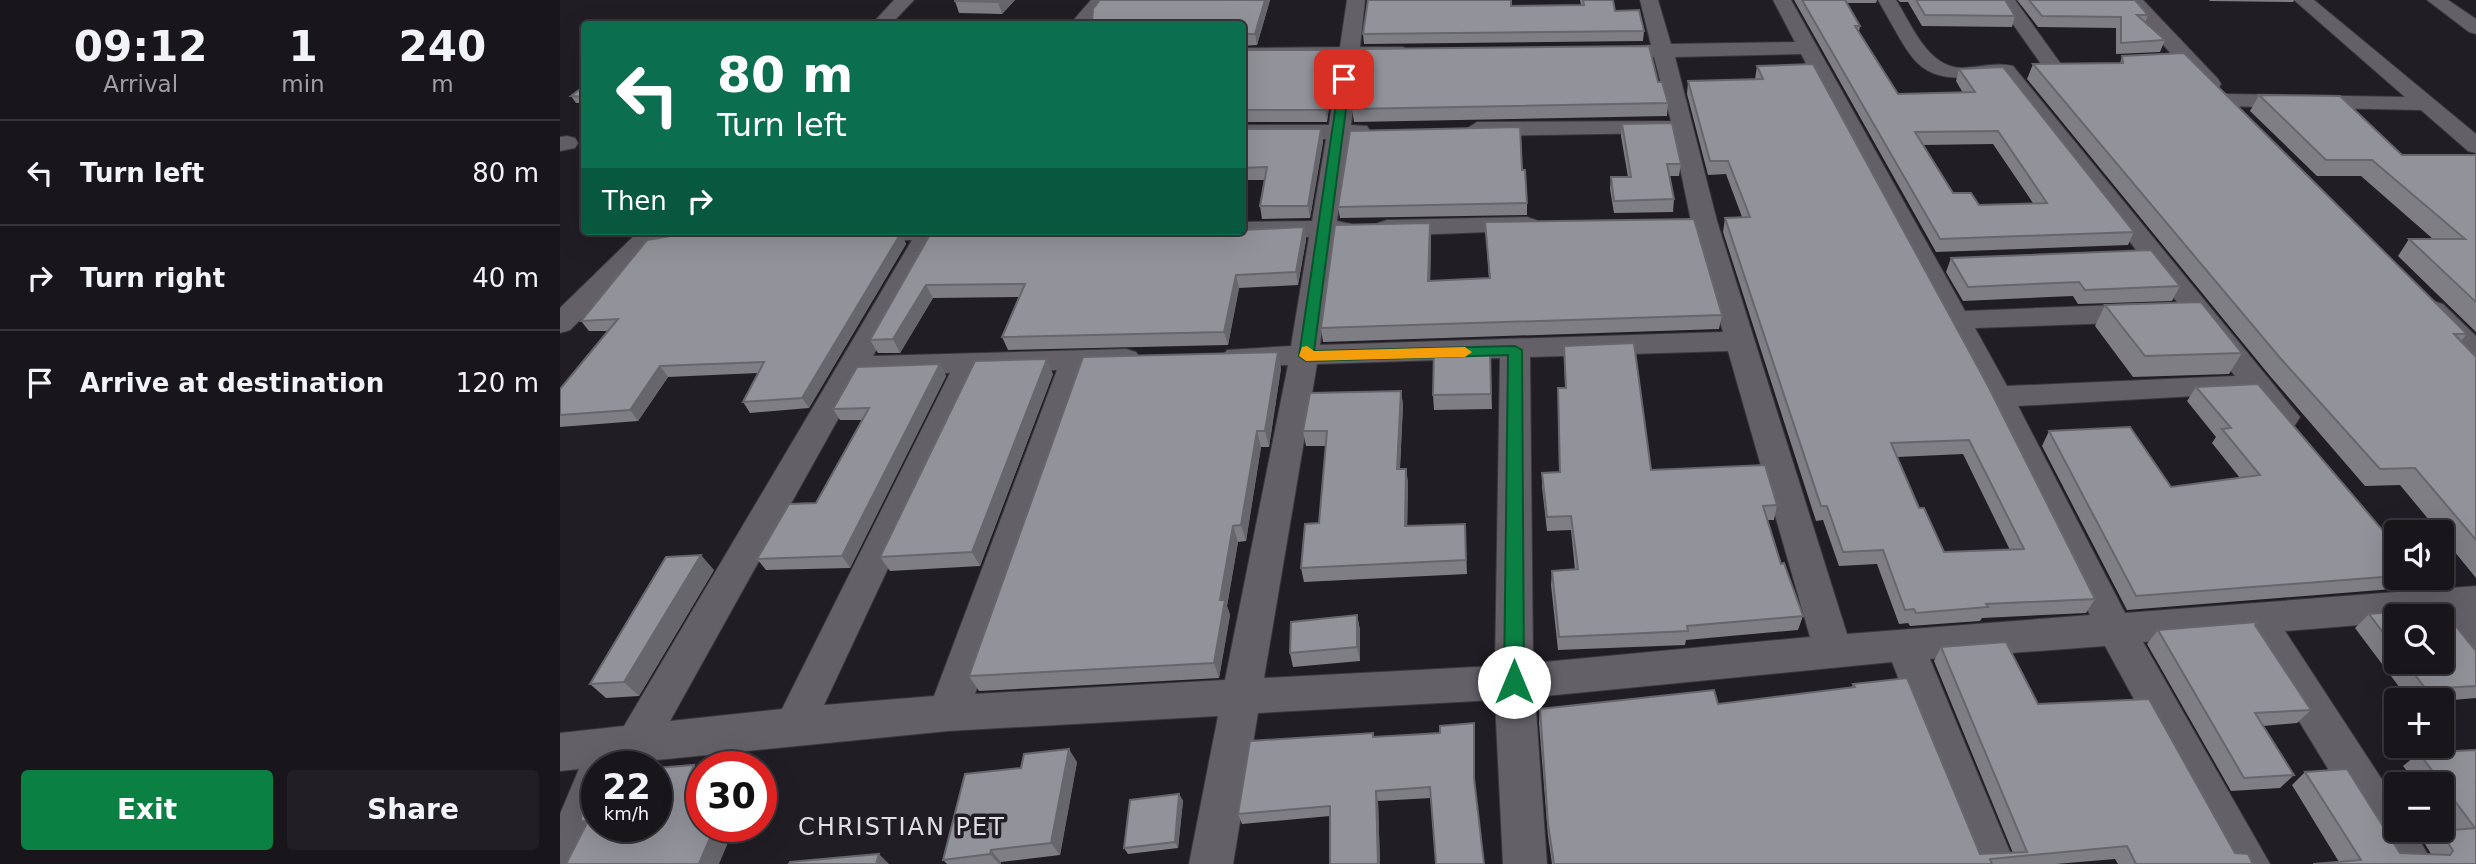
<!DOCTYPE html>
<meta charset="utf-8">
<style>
:root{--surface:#18161b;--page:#211f24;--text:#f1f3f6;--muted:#9f9fa3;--line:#36353a;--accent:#0b8043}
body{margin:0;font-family:"DejaVu Sans",sans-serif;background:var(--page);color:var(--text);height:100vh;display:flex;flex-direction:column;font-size:26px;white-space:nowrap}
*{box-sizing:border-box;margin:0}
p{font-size:23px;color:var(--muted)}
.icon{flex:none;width:38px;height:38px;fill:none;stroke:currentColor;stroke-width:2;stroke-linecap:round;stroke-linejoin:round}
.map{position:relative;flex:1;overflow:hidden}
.panel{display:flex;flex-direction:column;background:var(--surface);width:560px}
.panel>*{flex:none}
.top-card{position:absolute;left:21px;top:21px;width:665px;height:214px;border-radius:7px;box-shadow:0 7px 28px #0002,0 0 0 2px var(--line);background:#0b6e4f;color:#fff;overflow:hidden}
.buttons{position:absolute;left:1824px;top:520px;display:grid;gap:14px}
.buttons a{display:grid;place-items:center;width:70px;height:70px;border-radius:7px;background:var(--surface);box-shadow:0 7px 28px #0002,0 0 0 2px var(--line);font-size:35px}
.speed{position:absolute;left:21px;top:751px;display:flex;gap:14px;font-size:35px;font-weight:700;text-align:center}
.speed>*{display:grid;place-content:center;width:91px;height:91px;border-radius:50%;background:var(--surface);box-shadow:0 7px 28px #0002,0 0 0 2px var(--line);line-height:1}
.speed small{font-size:18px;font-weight:400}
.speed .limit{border:10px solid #d22;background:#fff;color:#111}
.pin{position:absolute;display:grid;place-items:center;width:60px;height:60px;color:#fff;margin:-30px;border-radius:14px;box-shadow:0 4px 10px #0006}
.me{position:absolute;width:77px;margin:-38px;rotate:0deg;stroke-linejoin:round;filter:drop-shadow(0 0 5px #0008)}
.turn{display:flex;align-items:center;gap:24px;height:147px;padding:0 21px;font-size:32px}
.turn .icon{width:91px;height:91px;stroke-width:2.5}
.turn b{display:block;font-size:49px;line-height:60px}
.then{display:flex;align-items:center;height:66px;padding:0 21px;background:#0003;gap:14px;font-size:26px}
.eta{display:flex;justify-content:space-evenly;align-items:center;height:119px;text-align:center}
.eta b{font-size:42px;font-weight:700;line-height:49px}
.cta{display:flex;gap:14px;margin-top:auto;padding:14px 21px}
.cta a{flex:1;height:80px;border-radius:7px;background:var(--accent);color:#fff;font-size:28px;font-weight:700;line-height:80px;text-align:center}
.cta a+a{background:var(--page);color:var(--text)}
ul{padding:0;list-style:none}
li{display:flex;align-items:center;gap:21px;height:105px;padding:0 21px;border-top:2px solid var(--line)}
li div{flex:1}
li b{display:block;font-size:26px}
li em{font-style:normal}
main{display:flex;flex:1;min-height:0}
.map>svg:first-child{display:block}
</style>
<main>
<section class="panel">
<div class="eta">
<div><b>09:12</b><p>Arrival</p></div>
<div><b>1</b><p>min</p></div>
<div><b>240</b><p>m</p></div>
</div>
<ul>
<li><svg class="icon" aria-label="left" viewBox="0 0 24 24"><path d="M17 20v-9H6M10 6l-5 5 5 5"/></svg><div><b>Turn left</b></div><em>80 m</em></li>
<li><svg class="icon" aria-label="right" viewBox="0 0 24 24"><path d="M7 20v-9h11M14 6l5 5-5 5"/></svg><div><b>Turn right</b></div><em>40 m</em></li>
<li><svg class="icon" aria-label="arrive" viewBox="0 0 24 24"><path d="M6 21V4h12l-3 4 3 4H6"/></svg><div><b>Arrive at destination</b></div><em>120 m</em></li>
</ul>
<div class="cta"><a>Exit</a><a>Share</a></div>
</section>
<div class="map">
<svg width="1916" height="864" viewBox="0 0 1916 864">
<rect width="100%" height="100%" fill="#201d24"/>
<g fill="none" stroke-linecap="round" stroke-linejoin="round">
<g stroke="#3a383d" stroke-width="2">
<g id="minor">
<path d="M 334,0 L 354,0 L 331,24 L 312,24 Z"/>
<path d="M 531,0 L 550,0 L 529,24 L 510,24 Z"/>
<path d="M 787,0 L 805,0 L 800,47 L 843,47 L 853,53 L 843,59 L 799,59 L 791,125 L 807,126 L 810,131 L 807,136 L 789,138 L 777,221 L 791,224 L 795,229 L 791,234 L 775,237 L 760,345 L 1163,332 L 1131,221 L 1112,129 L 1103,133 L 917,136 L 906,129 L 917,122 L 1111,121 L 1094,57 L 1076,55 L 1073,51 L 1076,47 L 1091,45 L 1080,0 L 1098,0 L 1111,44 L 1235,42 L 1213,0 L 1231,0 L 1405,311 L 1583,304 L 1593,307 L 1597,313 L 1593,319 L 1583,322 L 1415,328 L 1447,386 L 1675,376 L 1440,76 C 1355,84 1358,69 1318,0 L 1336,0 C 1352,25 1368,69 1404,68 C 1420,67 1437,62 1453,66 L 1740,417 L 1735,425 C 1711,432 1702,410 1688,393 L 1458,406 L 1565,613 L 1850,591 L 1842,578 L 1881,578 L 1890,588 L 1916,586 L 1916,660 C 1897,653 1881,636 1881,616 L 1836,616 L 1836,622 L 1725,631 L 1836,801 L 1836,830 L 1854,830 L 1873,864 L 1826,864 L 1686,634 L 1583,642 L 1710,864 L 1664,864 L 1545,646 L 1370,659 L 1455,864 L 1411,864 L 1332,662 L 975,697 L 987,864 L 943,864 L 935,700 L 698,713 L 673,864 L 629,864 L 658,716 L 388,731 L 37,766 L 38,826 L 23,864 L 0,864 L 0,814 L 19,769 L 0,771 L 0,733 L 64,726 L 352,240 L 96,244 L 10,330 L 0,333 L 0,308 L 79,231 L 398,231 L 395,237 L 378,240 L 313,356 L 566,349 L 576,352 L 581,359 L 576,366 L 527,370 L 415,694 L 665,680 L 728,365 L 677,367 L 667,364 L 662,357 L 667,350 L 731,346 L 749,237 L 682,238 L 670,231 L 682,231 L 682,222 L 752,221 L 766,139 L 682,139 L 682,125 L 769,125 L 778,60 L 682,60 L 682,48 L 780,47 ZM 1241,54 L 1423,397 L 1530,615 L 1287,634 L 1157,221 L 1115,57 ZM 1168,351 L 1250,637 L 973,663 L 970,357 ZM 940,358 L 935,666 L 704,678 L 757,364 ZM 497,370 L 374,696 L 264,705 L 420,372 ZM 390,373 L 222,709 L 110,721 L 302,376 Z"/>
<path d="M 1436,0 L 1455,0 L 1503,67 L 1500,71 L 1486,71 Z"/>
<path d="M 1564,0 L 1583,0 L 1658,79 L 1661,84 L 1658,89 L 1642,89 Z"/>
<path d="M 1734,0 L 1754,0 L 1916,134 L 1916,153 L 1908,151 L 1861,110 L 1657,106 L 1654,101 L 1665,94 L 1845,97 Z"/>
<path d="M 1867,0 L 1888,0 L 1916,19 L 1916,34 L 1909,32 Z"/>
<path d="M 7,136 L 15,138 L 18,143 L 15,148 L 0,151 L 0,137 Z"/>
<path d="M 967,217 L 976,220 L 980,225 L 976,230 L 827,236 L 818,233 L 814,228 L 818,223 L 827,220 Z"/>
<path d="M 1873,301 L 1883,304 L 1916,336 L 1916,363 L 1906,360 L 1863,316 L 1859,310 L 1863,304 Z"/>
</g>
</g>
<use href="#minor" fill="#636067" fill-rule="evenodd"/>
</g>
<g fill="#7e7e84" fill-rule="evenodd">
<path d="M 395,0 L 455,0 L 442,14 L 399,13 L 395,1 Z"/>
<path d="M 540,0 L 710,0 L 697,45 L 682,46 L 682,24 Z"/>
<path d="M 1020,0 L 1053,0 L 1055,11 L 1084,31 L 1083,41 L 804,44 L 803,34 L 951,6 L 1021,5 Z"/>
<path d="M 1234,0 L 1317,0 L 1316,3 L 1287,3 L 1300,26 L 1299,32 L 1338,94 L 1403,93 L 1396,81 L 1399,69 L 1574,232 L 1568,245 L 1376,252 ZM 1433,144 L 1473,203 L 1419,205 L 1393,193 L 1363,145 Z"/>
<path d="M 1338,0 L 1445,0 L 1455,16 L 1452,27 L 1362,26 L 1348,2 L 1340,2 Z"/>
<path d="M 1457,0 L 1575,0 L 1588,15 L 1585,23 L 1605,40 L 1600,52 L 1556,54 L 1556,28 L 1478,27 Z"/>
<path d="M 1649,0 L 1734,0 L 1733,2 L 1650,1 Z"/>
<path d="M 682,50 L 773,50 L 775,62 L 767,122 L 682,122 Z"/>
<path d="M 1562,56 L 1907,334 L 1901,341 L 1916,357 L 1916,578 L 1881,535 L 1881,532 L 1879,532 L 1840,485 L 1805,486 L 1710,376 L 1467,79 L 1473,64 L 1560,63 Z"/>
<path d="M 1197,66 L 1535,599 L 1526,613 L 1422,618 L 1420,621 L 1350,626 L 1348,623 L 1339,624 L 1317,564 L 1279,566 L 1263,520 L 1256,521 L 1163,232 L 1165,218 L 1182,217 L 1166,174 L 1148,175 L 1127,94 L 1128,81 L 1195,79 ZM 1403,454 L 1450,550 L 1384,552 L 1359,508 L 1337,457 Z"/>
<path d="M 24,86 L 24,103 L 16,103 L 11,96 Z"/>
<path d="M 1699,95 L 1842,155 L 1916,155 L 1916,332 L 1838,256 L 1849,239 L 1873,239 L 1801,176 L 1757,176 L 1690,111 Z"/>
<path d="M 1108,103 L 1107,116 L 794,122 L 792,109 Z"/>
<path d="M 1062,124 L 1121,164 L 1119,176 L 1110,176 L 1114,199 L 1113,212 L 1054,213 L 1050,189 L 1051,177 L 1068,177 L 1061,136 Z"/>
<path d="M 682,129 L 761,129 L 763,142 L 750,218 L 702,219 L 700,206 L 705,180 L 682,180 Z"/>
<path d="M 962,170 L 967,203 L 967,215 L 780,218 L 778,207 Z"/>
<path d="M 925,222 L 1162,315 L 1159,329 L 763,342 L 761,328 L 871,237 L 870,281 L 929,278 Z"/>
<path d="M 744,227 L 746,240 L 738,285 L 679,288 L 668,345 L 448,350 L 442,337 L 459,297 L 373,298 L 340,353 L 318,353 L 310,340 L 372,231 L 643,231 Z"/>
<path d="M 341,233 L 346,244 L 249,408 L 190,413 L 183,402 L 198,373 L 108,377 L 78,421 L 0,427 L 0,389 L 49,331 L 29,331 L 21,321 Z"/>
<path d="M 1391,258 L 1620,286 L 1612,301 L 1518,304 L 1513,296 L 1403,301 L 1386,272 Z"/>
<path d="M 1545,305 L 1682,353 L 1669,374 L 1573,377 L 1535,326 Z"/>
<path d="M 1004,346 L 1091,470 L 1217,505 L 1214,520 L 1208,520 L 1221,564 L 1243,616 L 1238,630 L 1126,640 L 1125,645 L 998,650 L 991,585 L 992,571 L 1015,570 L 1011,530 L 987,531 L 982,487 L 982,473 L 999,472 L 998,388 L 1005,388 Z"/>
<path d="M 930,348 L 932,409 L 874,410 L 873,395 Z"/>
<path d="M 380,364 L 386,376 L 290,568 L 206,570 L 197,559 L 256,503 L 302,420 L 280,420 L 273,409 Z"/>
<path d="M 721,368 L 709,447 L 701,447 L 686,541 L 678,542 L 667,606 L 670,615 L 659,678 L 419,691 L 409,676 Z"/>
<path d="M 493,374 L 420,566 L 330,571 L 320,557 Z"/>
<path d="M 1636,387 L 1836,546 L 1836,578 L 1856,578 L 1845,588 L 1567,610 L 1482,446 L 1489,431 L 1611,487 L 1680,478 L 1652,443 L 1656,437 L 1627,401 Z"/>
<path d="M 841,391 L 843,405 L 840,469 L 846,469 L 848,483 L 847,526 L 905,524 L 907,574 L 744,582 L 741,568 L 759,523 L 766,446 L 746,446 L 743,431 Z"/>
<path d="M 154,570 L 79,696 L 46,698 L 30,684 Z"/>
<path d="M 1853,604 L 1916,651 L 1916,698 L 1881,701 L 1849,700 L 1795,628 L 1809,614 L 1847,611 ZM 1836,616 L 1881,662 L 1836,662 Z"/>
<path d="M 797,615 L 800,630 L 800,661 L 733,667 L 730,653 Z"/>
<path d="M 1695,625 L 1751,710 L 1737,723 L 1703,726 L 1734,775 L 1720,788 L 1671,791 L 1587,644 L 1598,630 Z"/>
<path d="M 1381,647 L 1478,704 L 1675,853 L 1693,864 L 1558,864 L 1555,859 L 1496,864 L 992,864 L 988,836 L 979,723 L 980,709 L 1158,704 L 1292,687 L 1293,684 L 1420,854 L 1453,853 L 1374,661 Z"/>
<path d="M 914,723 L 915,783 L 871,798 L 818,801 L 820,864 L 770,864 L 770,816 L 682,824 L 678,814 L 813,737 L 880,733 Z"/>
<path d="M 1916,750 L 1916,864 L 1779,862 L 1732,785 L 1745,772 L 1840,853 L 1871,854 L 1865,844 L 1881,831 L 1891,830 L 1881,817 L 1881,784 L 1857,784 L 1843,766 L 1859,753 Z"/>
<path d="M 517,762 L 500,855 L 441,862 L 441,864 L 387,864 L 383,860 Z"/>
<path d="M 619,794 L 623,801 L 618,848 L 568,854 L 564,848 Z"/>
</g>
<g fill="#66666c">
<path d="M 439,0 L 455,0 L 442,14 L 438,2 Z"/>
<path d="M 705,0 L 710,0 L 697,45 L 695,34 Z"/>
<path d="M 773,50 L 775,62 L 767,122 L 765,110 Z"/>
<path d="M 761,129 L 763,142 L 750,218 L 748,206 Z"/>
<path d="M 870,223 L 871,237 L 870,295 L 868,281 Z"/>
<path d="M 744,227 L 746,240 L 738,285 L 736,272 Z"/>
<path d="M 341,233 L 346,244 L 249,408 L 242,398 Z"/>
<path d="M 676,275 L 679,288 L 668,345 L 664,332 Z"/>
<path d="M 366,285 L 373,298 L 340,353 L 333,339 Z"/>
<path d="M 718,352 L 721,368 L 709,447 L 705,431 Z"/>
<path d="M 487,359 L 493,374 L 420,566 L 412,552 Z"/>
<path d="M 380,364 L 386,376 L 290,568 L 282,556 Z"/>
<path d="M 100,366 L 108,377 L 78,421 L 70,410 Z"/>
<path d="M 841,391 L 843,405 L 839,484 L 837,469 Z"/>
<path d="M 697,431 L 701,447 L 686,541 L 681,525 Z"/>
<path d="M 846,469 L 848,483 L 847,541 L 845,526 Z"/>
<path d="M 673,526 L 678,542 L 667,606 L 670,615 L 659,678 L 654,663 L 660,600 Z"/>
<path d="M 141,555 L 154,570 L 79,696 L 64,682 Z"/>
<path d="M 797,615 L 800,630 L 800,661 L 797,647 Z"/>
<path d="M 509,749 L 517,762 L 500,855 L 491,843 Z"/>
<path d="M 134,765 L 142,772 L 142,787 L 129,776 Z"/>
<path d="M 816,791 L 818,801 L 820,864 L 818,864 Z"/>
<path d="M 619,794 L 623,801 L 618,848 L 615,842 Z"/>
<path d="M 155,826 L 175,826 L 159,864 L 139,864 Z"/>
<path d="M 431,850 L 441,862 L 441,864 L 439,864 L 430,854 Z"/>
<path d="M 319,854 L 329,864 L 316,864 Z"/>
</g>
<g fill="#92929a" stroke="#66666c" stroke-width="2" fill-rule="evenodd">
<path d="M 395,0 L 439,0 L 438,2 L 395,1 Z"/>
<path d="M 540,0 L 705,0 L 695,34 L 682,34 L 682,24 L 532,24 L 533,9 Z"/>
<path d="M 808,0 L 951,0 L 951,6 L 1024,5 L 1023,0 L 1053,0 L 1055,11 L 1079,10 L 1084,31 L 803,34 Z"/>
<path d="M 1242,0 L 1285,0 L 1300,26 L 1295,26 L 1338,94 L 1415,92 L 1399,69 L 1443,67 L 1574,232 L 1380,239 ZM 1438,131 L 1487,203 L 1419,205 L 1411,193 L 1393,193 L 1355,132 Z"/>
<path d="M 1356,0 L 1445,0 L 1455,16 L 1365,15 Z"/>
<path d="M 1469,0 L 1575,0 L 1588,15 L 1577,15 L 1605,40 L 1561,43 L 1561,17 L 1482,16 Z"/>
<path d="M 1089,46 L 1098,82 L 1102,82 L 1108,103 L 792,109 L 800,49 Z"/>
<path d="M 682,50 L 773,50 L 765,110 L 682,110 Z"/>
<path d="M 1624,53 L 1907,334 L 1894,334 L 1916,357 L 1916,540 L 1855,468 L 1820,469 L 1721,359 L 1473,64 L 1563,63 L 1562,56 Z"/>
<path d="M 1253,64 L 1427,384 L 1535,599 L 1426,604 L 1428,607 L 1356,613 L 1354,609 L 1345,610 L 1323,550 L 1283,552 L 1267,506 L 1261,506 L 1165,218 L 1190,217 L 1168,161 L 1150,161 L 1128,81 L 1203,79 L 1197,66 ZM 1409,440 L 1464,549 L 1384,552 L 1364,508 L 1359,508 L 1331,443 Z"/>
<path d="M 24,86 L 24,97 L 11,96 Z"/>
<path d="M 1699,95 L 1780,96 L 1842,155 L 1916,155 L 1916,302 L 1849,239 L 1905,239 L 1812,160 L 1766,160 Z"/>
<path d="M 1112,123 L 1121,164 L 1107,164 L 1114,199 L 1054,201 L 1051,177 L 1071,177 L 1062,124 Z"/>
<path d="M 960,127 L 962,170 L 965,170 L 967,203 L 778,207 L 790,131 Z"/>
<path d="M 682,129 L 761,129 L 748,206 L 700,206 L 707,167 L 682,168 Z"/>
<path d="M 1134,219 L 1162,315 L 761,328 L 775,225 L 870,223 L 868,281 L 930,278 L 925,222 Z"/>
<path d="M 744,227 L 736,272 L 676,275 L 664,332 L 442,337 L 465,284 L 366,285 L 333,339 L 310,340 L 372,231 L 637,232 L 682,231 L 682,230 Z"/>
<path d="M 341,233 L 242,398 L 183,402 L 204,362 L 100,366 L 70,410 L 0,415 L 0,389 L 58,319 L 21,321 L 87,240 L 111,236 Z"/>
<path d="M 1591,250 L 1620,286 L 1525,290 L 1519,282 L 1408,287 L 1391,258 Z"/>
<path d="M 1641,302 L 1682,353 L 1585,356 L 1545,305 Z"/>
<path d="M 1074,343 L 1091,470 L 1205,465 L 1217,505 L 1203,506 L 1221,564 L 1224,563 L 1243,616 L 1127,626 L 1128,631 L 999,637 L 992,571 L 1018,569 L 1011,516 L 987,517 L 982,473 L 1000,472 L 998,388 L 1006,388 L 1004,346 Z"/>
<path d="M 930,348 L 931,394 L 873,395 L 874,349 Z"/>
<path d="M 718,352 L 705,431 L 697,431 L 681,525 L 673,526 L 660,600 L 665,600 L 654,663 L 409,676 L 523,357 Z"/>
<path d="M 487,359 L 412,552 L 320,557 L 415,361 Z"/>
<path d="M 380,364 L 282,556 L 197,559 L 229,504 L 256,503 L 309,408 L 273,409 L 297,367 Z"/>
<path d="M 1698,384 L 1836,546 L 1836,576 L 1576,596 L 1489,431 L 1570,427 L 1611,487 L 1700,475 L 1662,429 L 1671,428 L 1636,387 Z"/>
<path d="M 841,391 L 837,469 L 846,469 L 845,526 L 905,524 L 906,560 L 741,568 L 745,524 L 759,523 L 767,431 L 743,431 L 750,393 Z"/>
<path d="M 141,555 L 64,682 L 30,684 L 106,557 Z"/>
<path d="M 1853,604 L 1878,604 L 1916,651 L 1916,686 L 1866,689 L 1845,662 L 1881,662 L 1881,616 L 1836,616 L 1836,649 L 1809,614 L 1851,610 Z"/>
<path d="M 797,615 L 797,647 L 730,653 L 731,622 Z"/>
<path d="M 1697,622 L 1695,625 L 1751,710 L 1695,713 L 1734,775 L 1684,778 L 1598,630 Z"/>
<path d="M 1446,642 L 1478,704 L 1589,699 L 1675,853 L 1688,854 L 1693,864 L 1576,864 L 1567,846 L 1430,859 L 1432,864 L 994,864 L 988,824 L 980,709 L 1154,690 L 1158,704 L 1295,687 L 1293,684 L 1347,678 L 1420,854 L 1467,852 L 1381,647 Z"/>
<path d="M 914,723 L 914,778 L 924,864 L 876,864 L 870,787 L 816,791 L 818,864 L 770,864 L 770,806 L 678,814 L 690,741 L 813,733 L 813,737 L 880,733 L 880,726 Z"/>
<path d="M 509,749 L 491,843 L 431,850 L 430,854 L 383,860 L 405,774 L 461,768 L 464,754 Z"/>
<path d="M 1916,750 L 1916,864 L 1753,864 L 1801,860 L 1745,772 L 1787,769 L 1840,853 L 1890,855 L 1893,851 L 1881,831 L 1915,828 L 1859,753 Z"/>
<path d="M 134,765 L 129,776 L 142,775 L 142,826 L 155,826 L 139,864 L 6,864 L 28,821 L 21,821 L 24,793 L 34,773 L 37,773 L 37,826 L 96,826 L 96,768 Z"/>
<path d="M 619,794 L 615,842 L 564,848 L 570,800 Z"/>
<path d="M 319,854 L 316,864 L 229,864 L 230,862 Z"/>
</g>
<path fill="#0b8043" stroke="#07532c" stroke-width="2" d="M 780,77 L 790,79 L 754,351 L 955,346 L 962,350 L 964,682 L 961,688 L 954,691 L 947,688 L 944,682 L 948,355 L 746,361 L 739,356 Z"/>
<path fill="#f59e0b" d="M 747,346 L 754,351 L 905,347 L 912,352 L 905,357 L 746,361 L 739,356 L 742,347 Z"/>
<g text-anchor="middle" stroke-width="7" stroke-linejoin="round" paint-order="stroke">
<g font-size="24" letter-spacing="2" fill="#e0dde5" stroke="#201d24">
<text x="342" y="835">CHRISTIAN PET</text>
</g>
</g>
</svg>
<div class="buttons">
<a><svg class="icon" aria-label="sound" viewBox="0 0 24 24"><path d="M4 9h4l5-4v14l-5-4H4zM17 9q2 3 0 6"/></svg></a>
<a><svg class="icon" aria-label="search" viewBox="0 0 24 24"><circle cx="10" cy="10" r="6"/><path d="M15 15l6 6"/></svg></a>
<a>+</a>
<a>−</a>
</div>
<div class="speed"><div>22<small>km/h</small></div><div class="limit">30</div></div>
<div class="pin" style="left:784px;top:79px;background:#d93025"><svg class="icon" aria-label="arrive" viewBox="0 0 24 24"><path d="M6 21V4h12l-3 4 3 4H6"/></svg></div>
<svg class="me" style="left:954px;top:682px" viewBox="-20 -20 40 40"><circle r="19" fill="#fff"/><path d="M0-13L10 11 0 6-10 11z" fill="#0b8043"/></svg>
<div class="top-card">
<div class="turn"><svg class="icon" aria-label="left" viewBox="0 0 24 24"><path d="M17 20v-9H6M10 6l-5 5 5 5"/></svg><div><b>80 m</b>Turn left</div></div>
<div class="then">Then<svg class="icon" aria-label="right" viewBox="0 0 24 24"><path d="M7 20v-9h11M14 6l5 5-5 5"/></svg></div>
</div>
</div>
</main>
